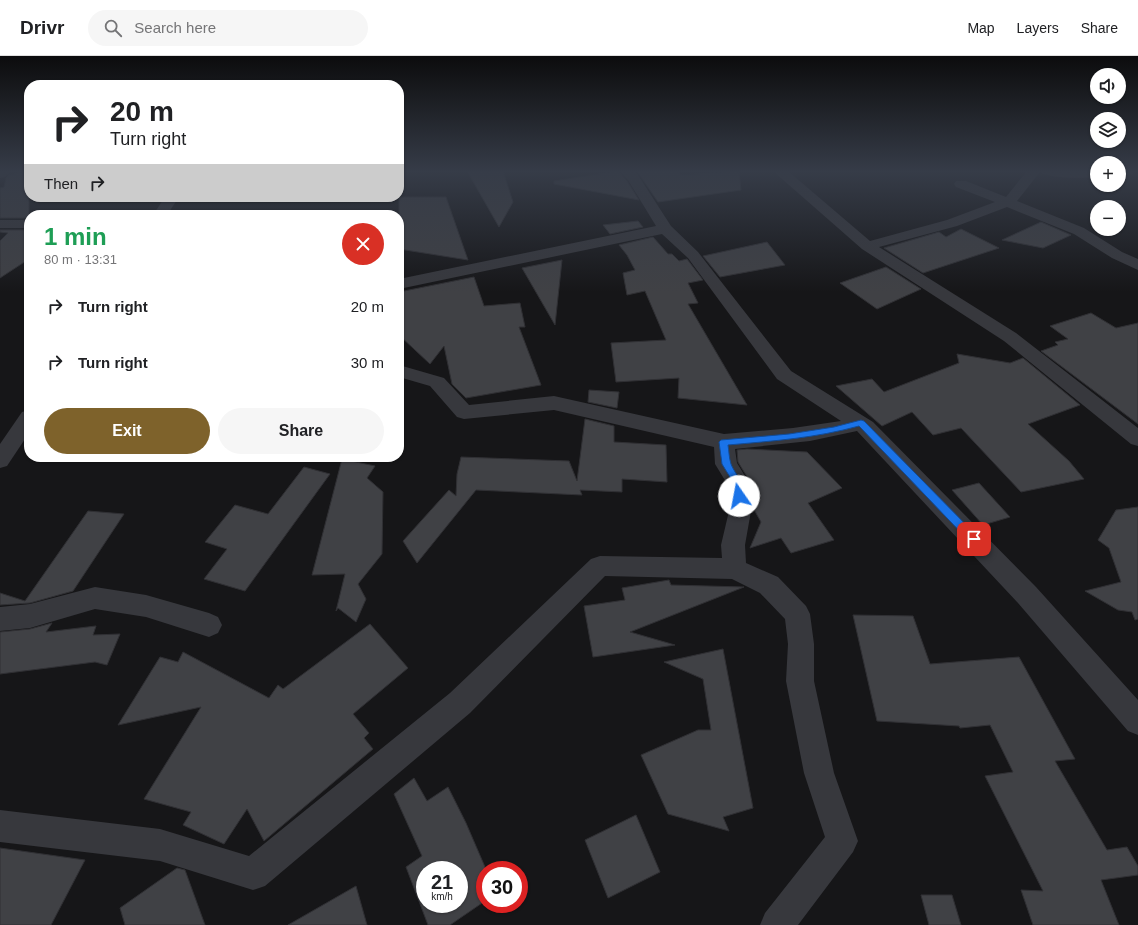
<!DOCTYPE html>
<meta charset="utf-8">
<style>
:root{--surface:#fff;--page:#f6f6f6;--text:#202124;--muted:#757577;--line:#e0e0e0;--accent:#7e622b}
body{margin:0;font-family:Helvetica,sans-serif;background:var(--page);color:var(--text);height:100vh;display:flex;flex-direction:column;font-size:15px;white-space:nowrap}
*{box-sizing:border-box;margin:0}
p{font-size:13px;color:var(--muted)}
.icon{flex:none;width:22px;height:22px;fill:none;stroke:currentColor;stroke-width:2;stroke-linecap:round;stroke-linejoin:round}
.map{position:relative;flex:1;overflow:hidden}
.sheet{position:absolute;left:24px;top:154px;width:380px;height:252px;display:flex;flex-direction:column;background:var(--surface);border-radius:16px;box-shadow:0 1px 3px #0004}
.sheet>*{flex:none}
.banner{position:absolute;left:24px;top:24px;width:380px;height:122px;border-radius:16px;box-shadow:0 1px 3px #0004;background:#fff;color:var(--text);overflow:hidden}
.controls{position:absolute;left:1090px;top:12px;display:grid;gap:8px}
.controls a{display:grid;place-items:center;width:36px;height:36px;border-radius:50%;background:var(--surface);box-shadow:0 1px 3px #0004;font-size:20px}
.speed{position:absolute;left:416px;top:805px;display:flex;gap:8px;font-size:20px;font-weight:700;text-align:center}
.speed>*{display:grid;place-content:center;width:52px;height:52px;border-radius:50%;background:var(--surface);box-shadow:0 1px 3px #0004;line-height:1}
.speed small{font-size:10px;font-weight:400}
.speed .limit{border:6px solid #d22;background:#fff;color:#111}
.pin{position:absolute;display:grid;place-items:center;width:34px;height:34px;color:#fff;margin:-17px;border-radius:8px;box-shadow:0 2px 6px #0006}
.me{position:absolute;width:44px;margin:-22px;rotate:348deg;stroke-linejoin:round;filter:drop-shadow(0 0 3px #0008)}
.turn{display:flex;align-items:center;gap:14px;height:84px;padding:0 20px;font-size:18px}
.turn .icon{width:52px;height:52px;stroke-width:2.5}
.turn b{display:block;font-size:28px;line-height:34px}
.then{display:flex;align-items:center;height:38px;padding:0 20px;background:#0003;gap:8px;font-size:15px}
.round{display:grid;place-items:center;flex:none;width:42px;height:42px;border-radius:21px;background:var(--page)}
.overview{display:flex;align-items:center;justify-content:space-between;height:68px;padding:0 20px}
h1{font-size:24px;font-weight:800;line-height:30px;color:#1e9e55}
.primary-button{display:flex;gap:8px;margin-top:auto;padding:8px 20px}
.primary-button a{flex:1;height:46px;border-radius:24px;background:var(--accent);color:#fff;font-size:16px;font-weight:800;line-height:46px;text-align:center}
.primary-button a+a{background:var(--page);color:var(--text)}
ul{padding:0;list-style:none}
li{display:flex;align-items:center;gap:12px;height:56px;padding:0 20px}
li div{flex:1}
li b{display:block;font-size:15px}
li em{font-style:normal}
header{display:flex;align-items:center;gap:24px;box-sizing:border-box;height:56px;padding:0 20px;background:var(--surface);border-bottom:1px solid var(--line)}
header strong{font-size:19px}
nav{display:flex;gap:22px;margin-inline-start:auto;font-size:14px}
.search{width:280px;height:36px;background:var(--page);display:flex;align-items:center;gap:10px;box-sizing:border-box;padding:0 14px;border-radius:22px;color:var(--muted);font-size:15px}
.map>svg:first-child{display:block}
</style>
<header>
<strong>Drivr</strong>
<div class="search"><svg class="icon" aria-label="search" viewBox="0 0 24 24"><circle cx="10" cy="10" r="6"/><path d="M15 15l6 6"/></svg>Search here</div>
<nav><a>Map</a><a>Layers</a><a>Share</a></nav>
</header>
<div class="map">
<svg width="1138" height="869" viewBox="0 0 1138 869">
<rect width="100%" height="100%" fill="#161618"/>
<g fill="#404145" stroke="#303034" fill-rule="evenodd">
<path d="M 29,115 L 29,162 L 0,162 L 0,132 L 4,131 L 6,122 L 9,119 Z"/>
<path d="M 467,115 L 503,115 L 513,146 L 499,171 Z"/>
<path d="M 618,115 L 627,125 L 639,144 L 554,128 L 554,125 Z"/>
<path d="M 635,115 L 677,115 L 681,119 L 739,115 L 741,134 L 658,146 L 639,118 Z"/>
<path d="M 399,141 L 446,141 L 468,204 L 399,193 Z"/>
<path d="M 638,165 L 643,171 L 610,178 L 603,169 Z"/>
<path d="M 1041,166 L 1071,179 L 1043,192 L 1002,184 Z"/>
<path d="M 961,173 L 999,192 L 923,217 L 884,192 L 939,176 L 946,181 Z"/>
<path d="M 0,174 L 29,174 L 29,203 L 0,222 L 0,185 L 8,177 L 0,176 Z"/>
<path d="M 653,181 L 668,198 L 672,198 L 679,205 L 687,203 L 703,224 L 688,227 L 698,247 L 688,248 L 747,349 L 678,342 L 679,322 L 616,326 L 611,287 L 666,284 L 645,235 L 627,239 L 623,217 L 635,214 L 627,199 L 619,189 Z"/>
<path d="M 767,186 L 785,209 L 720,221 L 703,200 Z"/>
<path d="M 562,204 L 555,269 L 522,212 Z"/>
<path d="M 886,211 L 921,233 L 877,253 L 840,227 Z"/>
<path d="M 474,221 L 484,250 L 520,247 L 525,271 L 519,271 L 541,329 L 466,342 L 452,328 L 444,290 L 430,308 L 399,279 L 399,236 Z"/>
<path d="M 1091,257 L 1116,272 L 1138,267 L 1138,368 L 1041,295 L 1058,289 L 1055,286 L 1068,283 L 1050,270 Z"/>
<path d="M 957,298 L 1010,307 L 1023,302 L 1080,349 L 1028,368 L 1069,405 L 1084,423 L 1021,436 L 961,372 L 933,379 L 912,356 L 882,370 L 836,330 L 872,323 L 884,336 L 959,307 Z"/>
<path d="M 589,334 L 619,336 L 617,352 L 588,346 Z"/>
<path d="M 585,363 L 614,370 L 614,386 L 666,389 L 667,426 L 622,423 L 622,436 L 580,434 L 582,439 L 476,434 L 417,507 L 403,485 L 449,434 L 456,440 L 457,418 L 461,401 L 569,405 L 577,425 Z"/>
<path d="M 747,393 L 807,396 L 842,432 L 808,447 L 834,484 L 791,497 L 781,482 L 750,492 L 761,466 L 752,450 L 749,424 L 738,406 L 737,394 Z"/>
<path d="M 342,403 L 375,410 L 367,422 L 383,436 L 382,498 L 358,528 L 366,543 L 356,566 L 338,552 L 336,555 L 345,518 L 312,519 Z"/>
<path d="M 304,411 L 330,418 L 245,535 L 204,523 L 227,493 L 205,486 L 235,449 L 268,458 Z"/>
<path d="M 979,427 L 1010,461 L 983,469 L 952,434 Z"/>
<path d="M 1138,451 L 1138,563 L 1135,564 L 1132,556 L 1118,554 L 1085,535 L 1121,526 L 1109,492 L 1098,484 L 1116,454 Z"/>
<path d="M 88,455 L 124,458 L 73,535 L 30,547 L 0,549 L 0,537 L 25,545 Z"/>
<path d="M 669,524 L 671,529 L 744,531 L 630,576 L 675,589 L 593,601 L 584,550 L 625,544 L 622,532 Z"/>
<path d="M 853,559 L 913,560 L 930,608 L 1019,601 L 1075,703 L 1055,705 L 1107,794 L 1127,791 L 1138,810 L 1138,819 L 1101,824 L 1119,869 L 1033,869 L 1021,834 L 1043,835 L 985,720 L 1013,716 L 990,669 L 960,672 L 959,670 L 877,665 Z"/>
<path d="M 52,567 L 46,576 L 96,570 L 93,579 L 120,578 L 107,609 L 95,606 L 0,618 L 0,576 L 30,573 Z"/>
<path d="M 370,568 L 408,612 L 353,658 L 369,677 L 364,682 L 373,693 L 264,785 L 247,753 L 224,788 L 183,769 L 191,756 L 144,743 L 201,651 L 118,669 L 160,601 L 178,606 L 183,596 L 269,642 L 278,629 L 283,633 Z"/>
<path d="M 723,593 L 753,752 L 723,761 L 729,775 L 668,758 L 641,699 L 698,674 L 711,674 L 703,623 L 664,606 Z"/>
<path d="M 414,722 L 427,745 L 448,731 L 466,767 L 485,811 L 485,845 L 450,869 L 428,869 L 406,811 L 422,800 L 394,738 ZM 425,814 L 459,814 L 459,848 L 425,848 Z"/>
<path d="M 636,759 L 660,816 L 608,842 L 585,784 Z"/>
<path d="M 0,792 L 85,804 L 51,869 L 0,869 Z"/>
<path d="M 177,812 L 185,814 L 205,869 L 125,869 L 120,852 Z"/>
<path d="M 356,830 L 367,869 L 288,869 Z"/>
<path d="M 921,839 L 952,839 L 961,869 L 929,869 Z"/>
</g>
<g fill="none" stroke-linecap="round" stroke-linejoin="round">
<g fill="#37383d" fill-rule="evenodd">
<path d="M 0,115 L 11,115 L 5,121 L 0,122 Z"/>
<path d="M 619,115 L 633,115 L 638,119 L 671,170 L 698,196 L 791,315 L 873,366 L 1036,531 L 1138,644 L 1138,679 L 1128,675 L 1018,547 L 857,375 L 810,385 L 735,393 L 737,407 L 748,425 L 751,455 L 745,489 L 746,507 L 778,521 L 806,550 L 810,558 L 814,588 L 814,625 L 834,717 L 858,785 L 853,796 L 798,869 L 760,869 L 765,857 L 825,781 L 804,717 L 786,625 L 788,588 L 785,563 L 760,537 L 732,523 L 605,520 L 470,657 L 265,830 L 253,834 L 160,805 L 0,786 L 0,754 L 160,773 L 249,800 L 450,637 L 591,503 L 600,500 L 722,502 L 721,489 L 729,455 L 726,426 L 715,408 L 714,391 L 554,354 L 464,363 L 457,361 L 430,330 L 399,321 L 399,309 L 444,322 L 469,349 L 554,340 L 724,378 L 793,372 L 841,365 L 777,323 L 688,202 L 662,178 L 399,233 L 399,223 L 656,170 L 628,124 Z"/>
<path d="M 773,115 L 788,115 L 870,185 L 947,164 L 995,146 L 956,131 L 954,128 L 956,125 L 966,125 L 1006,141 L 1027,115 L 1097,115 L 1097,121 C 1085,122 1049,123 1040,116 L 1017,145 L 1084,172 L 1122,196 L 1138,203 L 1138,214 L 1112,202 L 1074,178 L 1007,151 L 957,170 L 879,191 L 1016,277 L 1138,372 L 1138,390 L 1131,388 L 1004,285 L 862,193 Z"/>
<path d="M 1119,115 L 1135,115 L 1133,118 L 1119,119 Z"/>
<rect x="0" y="164" width="29" height="8"/>
<path d="M 95,531 L 146,539 L 209,557 L 218,561 L 222,569 L 218,577 L 209,581 L 146,561 L 95,553 L 30,572 L 0,575 L 0,551 L 30,548 Z"/>
</g>
<g fill="#37383d" fill-rule="evenodd">
<path d="M 165,141 L 179,141 L 167,159 L 153,159 Z"/>
<path d="M 29,354 L 29,377 L 7,410 L 0,412 L 0,388 L 22,356 Z"/>
</g>
</g>
<linearGradient id="sky" x2="0" y2="1"><stop stop-color="#0c0c0d"/><stop offset="0.49" stop-color="#363c48"/><stop offset="1" stop-color="#363c48" stop-opacity="0"/></linearGradient>
<rect width="1138" height="236" fill="url(#sky)"/>
<path fill="#1a73e8" stroke="#114b97" d="M 861,364 L 864,365 L 977,480 L 978,483 L 977,486 L 970,486 L 859,370 C 816,382 773,385 728,389 C 729,395 729,402 731,408 C 735,419 748,429 742,443 L 735,443 L 733,426 L 722,408 L 719,386 L 721,384 L 789,378 L 834,371 Z"/>
</svg>
<div class="controls">
<a><svg class="icon" aria-label="sound" viewBox="0 0 24 24"><path d="M4 9h4l5-4v14l-5-4H4zM17 9q2 3 0 6"/></svg></a>
<a><svg class="icon" aria-label="layers" viewBox="0 0 24 24"><path d="M12 4l9 5-9 5-9-5zM3 14l9 5 9-5"/></svg></a>
<a>+</a>
<a>−</a>
</div>
<div class="speed"><div>21<small>km/h</small></div><div class="limit">30</div></div>
<div class="pin" style="left:974px;top:483px;background:#d93025"><svg class="icon" aria-label="arrive" viewBox="0 0 24 24"><path d="M6 21V4h12l-3 4 3 4H6"/></svg></div>
<svg class="me" style="left:739px;top:440px" viewBox="-20 -20 40 40"><circle r="19" fill="#fff"/><path d="M0-13L10 11 0 6-10 11z" fill="#1a73e8"/></svg>
<div class="banner">
<div class="turn"><svg class="icon" aria-label="right" viewBox="0 0 24 24"><path d="M7 20v-9h11M14 6l5 5-5 5"/></svg><div><b>20 m</b>Turn right</div></div>
<div class="then">Then<svg class="icon" aria-label="right" viewBox="0 0 24 24"><path d="M7 20v-9h11M14 6l5 5-5 5"/></svg></div>
</div>
<section class="sheet">
<div class="overview"><div><h1>1 min</h1><p>80 m · 13:31</p></div><a class="round" style="background:#d93025;color:#fff"><svg class="icon" aria-label="close" viewBox="0 0 24 24"><path d="M6 6l12 12M18 6L6 18"/></svg></a></div>
<ul>
<li><svg class="icon" aria-label="right" viewBox="0 0 24 24"><path d="M7 20v-9h11M14 6l5 5-5 5"/></svg><div><b>Turn right</b></div><em>20 m</em></li>
<li><svg class="icon" aria-label="right" viewBox="0 0 24 24"><path d="M7 20v-9h11M14 6l5 5-5 5"/></svg><div><b>Turn right</b></div><em>30 m</em></li>
</ul>
<div class="primary-button"><a>Exit</a><a>Share</a></div>
</section>
</div>
